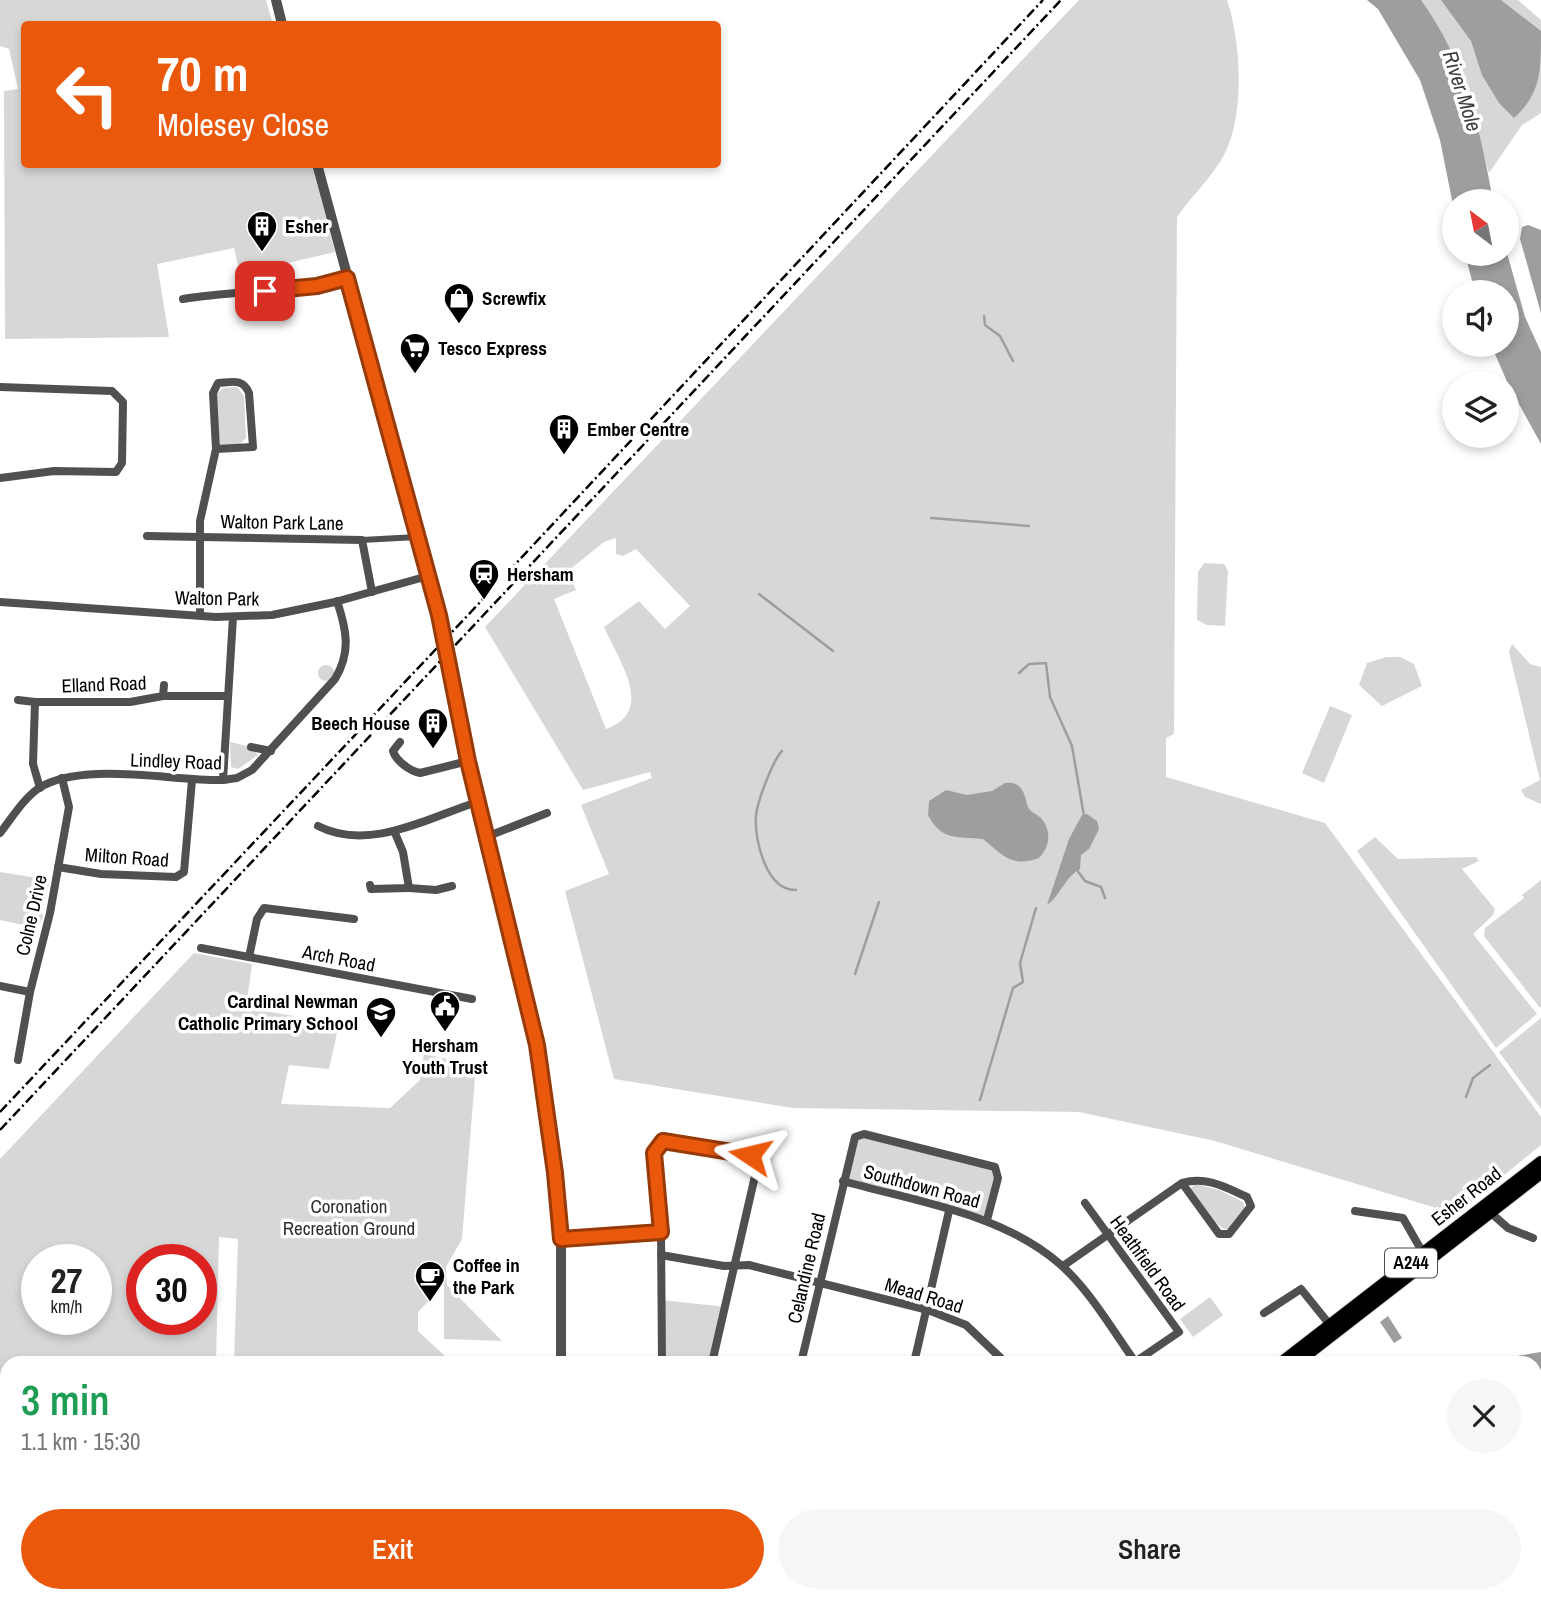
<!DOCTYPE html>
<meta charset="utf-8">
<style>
:root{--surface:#fff;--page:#f6f6f6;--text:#222;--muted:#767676;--accent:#ea580c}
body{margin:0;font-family:"Archivo Narrow",sans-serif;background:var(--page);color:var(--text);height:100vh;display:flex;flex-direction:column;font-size:26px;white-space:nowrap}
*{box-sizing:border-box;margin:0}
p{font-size:23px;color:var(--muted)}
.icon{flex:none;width:38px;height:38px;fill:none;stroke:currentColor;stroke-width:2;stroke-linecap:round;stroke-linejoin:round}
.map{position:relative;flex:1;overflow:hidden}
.sheet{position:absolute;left:0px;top:1356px;width:1542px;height:247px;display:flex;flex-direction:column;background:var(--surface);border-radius:21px 21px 0 0;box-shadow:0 4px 10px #0003}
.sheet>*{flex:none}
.hud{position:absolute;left:21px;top:21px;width:700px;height:147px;border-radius:7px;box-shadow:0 4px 10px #0003;background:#ea580c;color:#fff;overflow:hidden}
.needle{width:46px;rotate:328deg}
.fabs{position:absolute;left:1442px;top:189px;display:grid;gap:14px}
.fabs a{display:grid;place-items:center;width:77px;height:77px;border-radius:50%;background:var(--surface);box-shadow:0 4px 10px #0003;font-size:35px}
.speed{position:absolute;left:21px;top:1244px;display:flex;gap:14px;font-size:35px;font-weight:700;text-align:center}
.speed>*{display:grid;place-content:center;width:91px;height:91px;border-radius:50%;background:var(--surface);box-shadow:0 4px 10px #0003;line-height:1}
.speed small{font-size:18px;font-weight:400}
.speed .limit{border:10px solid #d22;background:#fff;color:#111}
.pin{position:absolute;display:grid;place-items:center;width:60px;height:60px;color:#fff;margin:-30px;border-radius:14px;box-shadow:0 4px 10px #0006}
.me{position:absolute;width:77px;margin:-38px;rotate:280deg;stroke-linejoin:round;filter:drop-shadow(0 0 5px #0008)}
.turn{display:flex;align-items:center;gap:24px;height:147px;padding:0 21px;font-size:32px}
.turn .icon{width:91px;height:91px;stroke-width:2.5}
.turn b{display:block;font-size:49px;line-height:60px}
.round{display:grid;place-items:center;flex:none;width:74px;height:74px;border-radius:37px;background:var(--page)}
.headline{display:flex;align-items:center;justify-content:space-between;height:119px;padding:0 21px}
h1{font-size:42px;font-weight:600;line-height:52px;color:#1e9e55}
.button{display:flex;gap:14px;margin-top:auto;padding:14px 21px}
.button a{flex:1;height:80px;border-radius:42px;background:var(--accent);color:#fff;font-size:28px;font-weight:600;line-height:80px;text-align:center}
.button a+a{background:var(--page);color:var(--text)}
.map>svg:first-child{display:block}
</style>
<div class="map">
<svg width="1541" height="1602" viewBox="0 0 1541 1602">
<rect width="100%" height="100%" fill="#fff"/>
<g fill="#d7d7d7" fill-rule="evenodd">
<path d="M 0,0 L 266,0 L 273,24 L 24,24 L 24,164 L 312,165 L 335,252 L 240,274 L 234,248 L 157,264 L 169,337 L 5,339 L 4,91 L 18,89 L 9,49 L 0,46 Z"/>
<path d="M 1079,0 L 1227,0 C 1241,41 1245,113 1225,153 C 1213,177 1192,195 1177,217 L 1174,734 L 1166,738 L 1166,777 L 1325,823 L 1541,1117 L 1541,1145 L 1456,1214 L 1215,1141 L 1079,1112 L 793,1108 L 614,1079 L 565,891 L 609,874 L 581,805 L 652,778 L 650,772 L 583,790 L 485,627 ZM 616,538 L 616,554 L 623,556 L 636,549 L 690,606 L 665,629 L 639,601 L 604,627 C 619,661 656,711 606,729 L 554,599 L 576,590 L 568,571 L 604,542 Z"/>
<path d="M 1421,0 L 1518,0 L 1541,20 L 1541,113 L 1522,125 L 1489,173 C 1472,104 1461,59 1421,0 Z"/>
<path d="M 237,387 L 244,396 L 246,438 L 239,445 L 220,445 L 215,396 L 223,388 Z"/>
<path d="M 1204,563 L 1224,564 L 1228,571 L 1225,626 L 1207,625 L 1197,620 L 1198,572 Z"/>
<path d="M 1512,644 L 1530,664 L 1541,667 L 1541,804 L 1525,797 L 1521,790 L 1540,780 L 1509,652 Z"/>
<path d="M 1386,657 L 1400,657 L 1414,664 L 1422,686 L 1382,706 L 1359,685 L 1367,663 Z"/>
<circle cx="326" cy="673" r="8"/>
<path d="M 1330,706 L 1352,715 L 1324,783 L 1302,773 Z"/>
<path d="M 230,742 L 251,747 L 258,755 L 238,769 L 231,767 Z"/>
<path d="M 1375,837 L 1398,859 L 1476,857 L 1479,861 L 1462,869 L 1495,909 L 1493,915 L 1473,934 L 1537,1014 L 1496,1048 L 1357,851 Z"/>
<path d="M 0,872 L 50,880 L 42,911 L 43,917 L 38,928 L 0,920 Z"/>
<path d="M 1541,880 L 1541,1007 L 1540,1008 L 1484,936 L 1485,928 L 1524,898 L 1522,895 Z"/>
<path d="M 194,953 L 252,964 L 247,1001 L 254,1009 L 339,1024 L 329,1069 L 289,1065 L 281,1104 L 390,1108 L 420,1080 L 424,1054 L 476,1065 L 462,1239 L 446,1267 L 447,1285 L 502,1341 L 444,1339 L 444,1285 L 418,1312 L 418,1331 L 446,1357 L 492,1358 L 492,1363 L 234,1363 L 238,1239 L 219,1237 L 216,1363 L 7,1363 L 7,1480 L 0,1482 L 0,1159 ZM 37,1260 L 96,1260 L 96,1320 L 37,1320 ZM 142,1260 L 201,1260 L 201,1320 L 142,1320 Z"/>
<path d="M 1541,1018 L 1541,1109 L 1499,1052 Z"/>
<path d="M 860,1134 L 997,1170 L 987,1220 L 843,1181 Z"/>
<path d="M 1195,1184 L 1219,1190 L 1243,1202 L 1245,1208 L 1229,1229 L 1224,1229 L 1213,1221 L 1190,1189 Z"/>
<path d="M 1210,1297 L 1223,1315 L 1193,1337 L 1180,1319 Z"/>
<path d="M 661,1300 L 726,1307 L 712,1363 L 662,1363 Z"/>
<path d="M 1106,1596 L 1264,1596 L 1269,1602 L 1102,1602 Z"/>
</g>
<g fill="#9e9e9e">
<path d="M 1367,0 L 1421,0 C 1464,59 1481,130 1493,201 L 1454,201 L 1454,210 L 1440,140 L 1420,80 L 1378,9 Z"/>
<path d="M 1441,0 L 1501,0 L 1541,31 C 1541,73 1541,93 1514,118 L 1499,103 L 1482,75 L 1471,41 Z"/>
<path d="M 1528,225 L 1541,230 L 1541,313 L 1520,239 L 1522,227 Z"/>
<path d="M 1507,253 L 1525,317 L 1541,352 L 1541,444 L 1509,386 L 1491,345 L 1507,345 L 1507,292 L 1475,292 L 1465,254 Z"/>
<path d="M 1005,783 C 1023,781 1024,794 1028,807 C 1031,813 1037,814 1041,818 C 1052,831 1050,847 1039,858 C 1011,868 1003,855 983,839 C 958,836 942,842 928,815 L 929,801 L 946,790 L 967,795 L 992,791 Z"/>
<path d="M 1087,814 L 1097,821 L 1099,829 L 1089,849 L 1081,855 L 1080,869 C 1064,878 1061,895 1047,905 L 1069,839 L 1082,815 Z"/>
<path d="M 1388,1316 L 1402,1338 L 1394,1343 L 1380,1322 Z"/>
<path d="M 1541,1352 L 1541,1371 L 1535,1372 L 1535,1363 L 1475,1363 Z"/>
</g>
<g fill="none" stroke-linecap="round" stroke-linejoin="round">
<g stroke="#9e9e9e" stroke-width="2.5">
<path d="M 984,316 L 985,325 L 1000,336 L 1013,361"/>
<path d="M 931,518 L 1029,526"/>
<path d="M 759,594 L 833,651"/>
<path d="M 1019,673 L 1029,664 L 1046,663 L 1050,697 L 1072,746 L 1084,816"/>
<path d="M 782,751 C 773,760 757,802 756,816 C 754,839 766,891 796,890"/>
<path d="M 1077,870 L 1085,881 L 1101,887 L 1105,898"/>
<path d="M 855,974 L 879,902"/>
<path d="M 1466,1097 L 1473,1078 L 1490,1065"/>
<path d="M 980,1100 L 1013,988 L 1023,982 L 1020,963 L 1036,908"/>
</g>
<g stroke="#dbdbdb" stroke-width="14">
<g id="primary">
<path d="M 1281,1363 L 1541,1162"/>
<path d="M 1296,1363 L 1541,1173"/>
<path d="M 966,1602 L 974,1596"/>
<path d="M 980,1602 L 988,1596"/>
</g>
</g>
<path stroke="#505050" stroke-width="6" d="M 362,540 L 417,537"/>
<g stroke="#505050" stroke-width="8">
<path d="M 183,299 C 238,290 293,293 347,278"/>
<path d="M 0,387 L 112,391 L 123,402 L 122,463 L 116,472 L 54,471 L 0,478"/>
<path d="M 147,536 L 362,540 L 372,592"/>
<path d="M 0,602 L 216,617 L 272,615 L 335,602 L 428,576"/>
<path d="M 200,615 L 200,521 L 216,449 L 213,393 L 218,383 C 232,382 243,378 249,393 L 253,447 L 216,449"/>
<path d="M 163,696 L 228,696"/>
<path d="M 18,700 L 35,702 L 33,764 L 40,788"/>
<path d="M 35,702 L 130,702 L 163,696 L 164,685"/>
<path d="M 400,742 L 393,751 C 396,761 410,771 420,773 L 468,761"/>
<path d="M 251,747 L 271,751"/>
<path d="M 223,780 L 233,617"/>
<path d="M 318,826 C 369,852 428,818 477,802"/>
<path d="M 0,833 C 12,818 23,799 39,788 C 82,761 171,781 223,780 L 237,778 L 252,770 L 335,679 C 351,652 347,631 337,601"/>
<path d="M 486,837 L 547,813"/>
<path d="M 58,867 L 101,874 L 176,877 L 184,872 L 192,780"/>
<path d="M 370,885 L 371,889 L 409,888 L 403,852 L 395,833"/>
<path d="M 409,888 L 436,890 L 452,886"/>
<path d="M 201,948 L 472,999"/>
<path d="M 249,957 L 257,919 L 264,908 L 354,919"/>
<path d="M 0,986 L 30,992"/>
<path d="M 18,1060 L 30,992 L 50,913 L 69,807 L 62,778"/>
<path d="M 843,1181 C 917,1202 1002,1213 1061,1265 C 1091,1292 1113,1331 1136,1363"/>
<path d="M 1085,1203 L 1179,1332 L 1135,1362"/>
<path d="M 1355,1211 L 1403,1218 L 1423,1253"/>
<path d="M 1491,1213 L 1508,1228 L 1533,1238"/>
<path d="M 561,1239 L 661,1232"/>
<path d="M 661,1255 L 724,1266 L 749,1265 L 928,1310 L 966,1325 L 1006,1363"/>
<path d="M 1063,1266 L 1182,1183 C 1206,1176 1225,1187 1247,1197 L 1251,1206 L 1229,1234 L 1219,1234 L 1182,1183"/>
<path d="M 1264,1313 L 1301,1289 L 1330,1325"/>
<path d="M 662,1363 L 661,1232 L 654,1153 L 663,1141 L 750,1155 L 758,1163 L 712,1363"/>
<path d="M 801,1363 L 855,1137 L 864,1134 L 995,1167 L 998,1178 L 987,1220"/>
<path d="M 914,1363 L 949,1211"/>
<path d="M 202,1596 L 204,1602"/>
<path d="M 255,1596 L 255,1602"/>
<path d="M 682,1596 L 689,1602"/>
<path d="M 859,1602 L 860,1596"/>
<path d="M 913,1602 L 922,1596"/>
<path d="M 1052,1602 L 1056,1596"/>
</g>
<g stroke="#505050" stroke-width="10">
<path d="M 276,0 L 282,24"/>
<path d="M 317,164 L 439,615 L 468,761 L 537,1045 L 555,1173 L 561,1239 L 561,1363"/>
<path d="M 553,1596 L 554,1602"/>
</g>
<use href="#primary" stroke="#000" stroke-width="12"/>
<g stroke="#000" stroke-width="2.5" stroke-dasharray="10 3.5 2 3.5" stroke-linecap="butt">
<path d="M 508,572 L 1043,0"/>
<path d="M 0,1112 L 484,598"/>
<path d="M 0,1130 L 1061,0"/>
</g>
</g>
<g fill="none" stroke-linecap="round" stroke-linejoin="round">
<g stroke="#983908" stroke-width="18">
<path id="route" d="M 265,291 L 317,286 L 347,278 L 439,615 L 468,761 L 537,1045 L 555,1173 L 561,1239 L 661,1232 L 654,1153 L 663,1141 L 750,1155"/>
</g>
<use href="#route" stroke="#ea580c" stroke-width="12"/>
</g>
<defs>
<g id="building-pin" transform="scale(1.575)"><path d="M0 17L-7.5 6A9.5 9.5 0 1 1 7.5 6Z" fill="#000" stroke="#fff"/><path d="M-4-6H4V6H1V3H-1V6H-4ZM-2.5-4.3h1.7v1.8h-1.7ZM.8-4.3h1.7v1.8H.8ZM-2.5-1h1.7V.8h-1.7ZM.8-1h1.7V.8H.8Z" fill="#fff"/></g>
<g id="shop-pin" transform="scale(1.575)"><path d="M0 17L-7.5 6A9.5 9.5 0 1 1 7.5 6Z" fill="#000" stroke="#fff"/><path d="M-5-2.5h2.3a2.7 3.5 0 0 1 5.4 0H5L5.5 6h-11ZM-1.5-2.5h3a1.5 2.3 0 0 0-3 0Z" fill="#fff"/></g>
<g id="supermarket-pin" transform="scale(1.575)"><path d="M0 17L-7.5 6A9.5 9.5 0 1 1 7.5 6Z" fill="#000" stroke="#fff"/><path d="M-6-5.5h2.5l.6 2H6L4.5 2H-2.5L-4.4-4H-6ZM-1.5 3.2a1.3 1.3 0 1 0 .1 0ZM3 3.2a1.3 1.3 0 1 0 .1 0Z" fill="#fff"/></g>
<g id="station-pin" transform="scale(1.575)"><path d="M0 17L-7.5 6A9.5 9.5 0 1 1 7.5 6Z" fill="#000" stroke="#fff"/><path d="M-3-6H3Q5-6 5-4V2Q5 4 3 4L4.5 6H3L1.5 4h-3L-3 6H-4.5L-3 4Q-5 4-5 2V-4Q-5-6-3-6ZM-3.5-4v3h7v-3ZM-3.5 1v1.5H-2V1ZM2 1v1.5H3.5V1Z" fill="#fff"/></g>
<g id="civic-pin" transform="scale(1.575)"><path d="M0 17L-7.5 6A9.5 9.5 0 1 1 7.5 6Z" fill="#000" stroke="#fff"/><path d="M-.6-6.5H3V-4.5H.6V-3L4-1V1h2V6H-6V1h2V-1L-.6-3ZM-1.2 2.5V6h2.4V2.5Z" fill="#fff"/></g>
<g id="school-pin" transform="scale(1.575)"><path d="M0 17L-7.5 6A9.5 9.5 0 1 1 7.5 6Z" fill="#000" stroke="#fff"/><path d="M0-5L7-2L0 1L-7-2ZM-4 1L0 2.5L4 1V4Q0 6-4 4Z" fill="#fff"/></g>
<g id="cafe-pin" transform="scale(1.575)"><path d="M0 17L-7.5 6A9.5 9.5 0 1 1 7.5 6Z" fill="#000" stroke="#fff"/><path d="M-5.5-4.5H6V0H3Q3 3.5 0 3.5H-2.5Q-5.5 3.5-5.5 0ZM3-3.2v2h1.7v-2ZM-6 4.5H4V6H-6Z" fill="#fff"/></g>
</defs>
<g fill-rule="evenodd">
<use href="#building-pin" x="262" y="226"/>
<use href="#shop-pin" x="459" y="298"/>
<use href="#supermarket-pin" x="415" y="348"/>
<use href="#building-pin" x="564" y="429"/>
<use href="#station-pin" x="484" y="574"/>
<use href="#building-pin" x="433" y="723"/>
<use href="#civic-pin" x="445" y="1006"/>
<use href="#school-pin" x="381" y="1012"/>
<use href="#cafe-pin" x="430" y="1276"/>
</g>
<g text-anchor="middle" stroke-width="7" stroke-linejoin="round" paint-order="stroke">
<rect fill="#fff" stroke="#4c4c4c" stroke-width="2" x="1385" y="1248.5" width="52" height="29" rx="5"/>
<g font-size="18" font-weight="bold" fill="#000">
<text x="1411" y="1269">A244</text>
</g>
<g font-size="19" font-weight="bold" fill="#000" stroke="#fff" text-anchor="start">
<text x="285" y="233">Esher</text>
<text x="482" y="305">Screwfix</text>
<text x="438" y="355">Tesco Express</text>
<text x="587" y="436">Ember Centre</text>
<text x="507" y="581">Hersham</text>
<text x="410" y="730" text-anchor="end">Beech House</text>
<text x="358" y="1008" text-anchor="end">Cardinal Newman<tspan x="358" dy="22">Catholic Primary School</tspan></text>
<text x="445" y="1052" text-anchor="middle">Hersham<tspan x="445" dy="22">Youth Trust</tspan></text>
<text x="453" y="1272">Coffee in<tspan x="453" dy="22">the Park</tspan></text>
</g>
<g font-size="19" fill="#000" stroke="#fff">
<text transform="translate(282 522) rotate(1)" y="7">Walton Park Lane</text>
<text transform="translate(217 598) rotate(1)" y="7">Walton Park</text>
<text transform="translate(104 684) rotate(-2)" y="7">Elland Road</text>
<text transform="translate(176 761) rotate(2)" y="7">Lindley Road</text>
<text transform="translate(127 857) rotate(4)" y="7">Milton Road</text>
<text transform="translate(31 915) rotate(-77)" y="7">Colne Drive</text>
<text transform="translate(339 958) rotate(11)" y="7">Arch Road</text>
<text transform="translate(922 1186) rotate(15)" y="7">Southdown Road</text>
<text transform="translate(1466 1196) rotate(-38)" y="7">Esher Road</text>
<text transform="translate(1148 1263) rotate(54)" y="7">Heathfield Road</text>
<text transform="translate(806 1268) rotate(-77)" y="7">Celandine Road</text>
<text transform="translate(924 1295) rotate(17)" y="7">Mead Road</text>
</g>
<g font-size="19" fill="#2e2e2e" stroke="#fff">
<text x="349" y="1213">Coronation<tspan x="349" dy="22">Recreation Ground</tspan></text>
</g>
<g font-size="21" font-style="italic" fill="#3f3f3f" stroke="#fff">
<text transform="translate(1462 91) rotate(72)" y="7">River Mole</text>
</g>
</g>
</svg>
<div class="fabs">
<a><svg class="needle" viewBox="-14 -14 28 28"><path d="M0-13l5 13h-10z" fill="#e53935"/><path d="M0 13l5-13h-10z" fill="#767676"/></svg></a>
<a><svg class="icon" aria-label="sound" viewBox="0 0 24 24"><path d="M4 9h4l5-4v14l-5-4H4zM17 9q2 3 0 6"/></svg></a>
<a><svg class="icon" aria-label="layers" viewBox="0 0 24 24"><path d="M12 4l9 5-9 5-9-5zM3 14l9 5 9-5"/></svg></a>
</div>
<div class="speed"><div>27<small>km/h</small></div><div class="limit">30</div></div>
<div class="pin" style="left:265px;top:291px;background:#d93025"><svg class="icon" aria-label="arrive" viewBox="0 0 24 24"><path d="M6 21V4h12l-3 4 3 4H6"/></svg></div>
<svg class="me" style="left:750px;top:1155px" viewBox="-20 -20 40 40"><path d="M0-17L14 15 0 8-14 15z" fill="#ea580c" stroke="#fff" stroke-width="4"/></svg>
<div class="hud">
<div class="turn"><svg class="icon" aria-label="left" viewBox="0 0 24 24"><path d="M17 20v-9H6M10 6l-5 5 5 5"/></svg><div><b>70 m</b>Molesey Close</div></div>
</div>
<section class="sheet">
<div class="headline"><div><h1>3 min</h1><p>1.1 km · 15:30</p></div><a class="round"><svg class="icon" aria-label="close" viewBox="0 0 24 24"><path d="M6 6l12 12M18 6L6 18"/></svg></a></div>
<div class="button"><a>Exit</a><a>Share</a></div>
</section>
</div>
